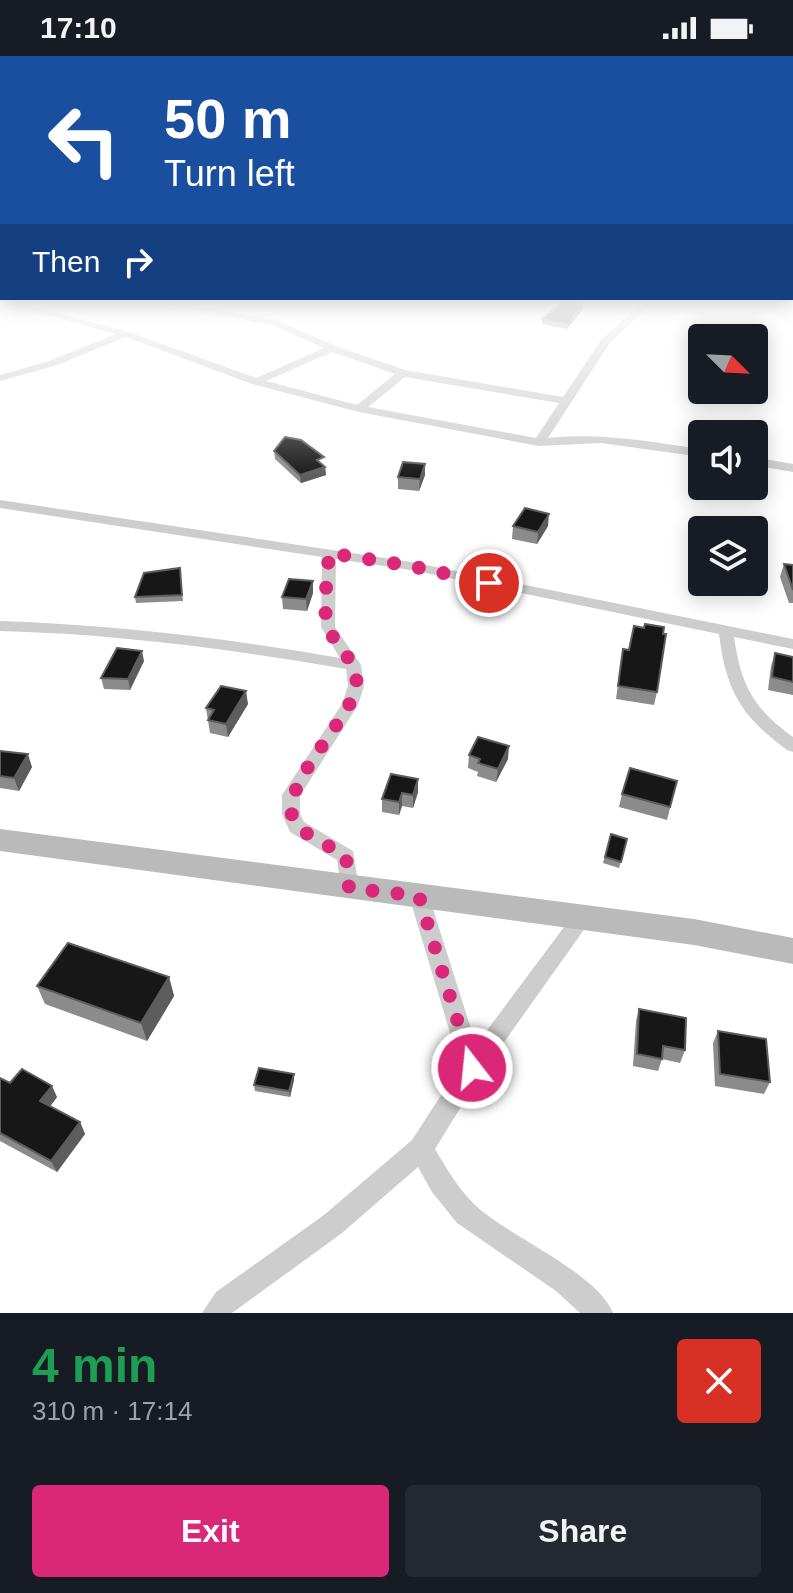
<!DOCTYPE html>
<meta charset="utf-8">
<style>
:root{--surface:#171b24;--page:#242831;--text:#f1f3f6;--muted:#9ea1a6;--accent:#db2777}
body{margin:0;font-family:Helvetica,sans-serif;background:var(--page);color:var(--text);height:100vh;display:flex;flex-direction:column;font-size:30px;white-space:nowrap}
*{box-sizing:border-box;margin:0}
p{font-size:26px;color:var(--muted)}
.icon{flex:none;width:44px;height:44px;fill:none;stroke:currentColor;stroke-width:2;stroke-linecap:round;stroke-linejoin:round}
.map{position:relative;height:1257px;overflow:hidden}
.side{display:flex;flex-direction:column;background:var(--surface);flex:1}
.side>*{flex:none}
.top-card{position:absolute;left:0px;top:0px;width:794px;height:244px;box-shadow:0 4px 20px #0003;background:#1a4fa0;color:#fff;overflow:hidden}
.needle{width:52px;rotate:114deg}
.tools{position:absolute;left:688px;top:268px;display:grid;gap:16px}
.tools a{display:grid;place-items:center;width:80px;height:80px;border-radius:8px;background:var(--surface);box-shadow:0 4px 20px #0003;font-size:40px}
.pin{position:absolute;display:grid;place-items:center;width:68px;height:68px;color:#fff;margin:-34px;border:4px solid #fff;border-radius:50%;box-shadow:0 2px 8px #0007}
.me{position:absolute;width:88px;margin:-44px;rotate:344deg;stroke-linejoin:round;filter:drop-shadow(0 0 6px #0008)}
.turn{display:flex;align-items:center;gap:28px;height:168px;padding:0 32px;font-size:36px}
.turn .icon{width:104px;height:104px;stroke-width:2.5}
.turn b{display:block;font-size:56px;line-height:68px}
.then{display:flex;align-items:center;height:76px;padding:0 32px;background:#0003;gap:16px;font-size:30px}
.round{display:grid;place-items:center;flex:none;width:84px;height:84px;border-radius:8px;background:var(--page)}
.summary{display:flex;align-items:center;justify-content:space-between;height:136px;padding:0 32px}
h1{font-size:48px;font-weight:700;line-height:60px;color:#1e9e55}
.primary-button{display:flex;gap:16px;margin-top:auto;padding:16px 32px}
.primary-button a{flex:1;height:92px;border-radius:8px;background:var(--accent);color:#fff;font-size:32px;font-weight:700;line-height:92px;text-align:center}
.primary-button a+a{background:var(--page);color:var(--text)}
.status{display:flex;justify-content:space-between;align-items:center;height:56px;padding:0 40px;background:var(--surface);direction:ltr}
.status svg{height:22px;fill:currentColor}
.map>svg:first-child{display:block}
</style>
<div class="status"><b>17:10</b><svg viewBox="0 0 49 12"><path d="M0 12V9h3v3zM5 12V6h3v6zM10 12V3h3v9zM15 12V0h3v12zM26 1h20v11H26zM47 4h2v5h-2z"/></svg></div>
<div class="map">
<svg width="793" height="1257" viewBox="0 0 793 1257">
<rect width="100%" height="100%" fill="#fff"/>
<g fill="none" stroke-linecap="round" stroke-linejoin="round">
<g fill="#cdcdcd" fill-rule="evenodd">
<path d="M 0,246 L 15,246 L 129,276 L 256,322 L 324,292 L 272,269 L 154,246 L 176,246 L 275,264 L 336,290 L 405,314 L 563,341 L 601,284 L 643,246 L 653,246 L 609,288 L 548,382 C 600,376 651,386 702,393 L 702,401 L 601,387 L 539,390 L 359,356 L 252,328 L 126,281 L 57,309 L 0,325 L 0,319 L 49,305 L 116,278 ZM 332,296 L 395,318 L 357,349 L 266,325 ZM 405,321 L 559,347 L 536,382 L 368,351 Z"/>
<path d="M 754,401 L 793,408 L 793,416 L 754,409 Z"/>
<path d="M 0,444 L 411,506 L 793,583 L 793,593 L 734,581 C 741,629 753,652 793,681 L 793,696 L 787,694 C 741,660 726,635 719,578 L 411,514 L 336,503 L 335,571 L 361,609 L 364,630 L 358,649 L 300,740 L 300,758 L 304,766 L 353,795 L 359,832 L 356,838 L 349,840 L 342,838 L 337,804 L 290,776 L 282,758 L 282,739 L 342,648 L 348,630 L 346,613 C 231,593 116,578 0,575 L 0,565 C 115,569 227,582 340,602 L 321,571 L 322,501 L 0,452 Z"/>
<path d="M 419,832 L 426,834 L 429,840 L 476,989 L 576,855 L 583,853 L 590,855 L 593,861 L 480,1020 L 435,1093 C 446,1112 458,1132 474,1148 C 507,1180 597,1216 613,1257 L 580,1257 L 556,1235 L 457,1167 L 432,1136 L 418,1111 L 342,1177 L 232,1257 L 202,1257 L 216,1236 L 324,1159 L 412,1084 L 460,1010 L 409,840 L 412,834 Z"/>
</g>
<path fill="#bababa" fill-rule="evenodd" d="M 0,773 L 694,863 L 793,882 L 793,908 L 694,889 L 0,795 Z"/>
</g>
<g fill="#8b8b8b">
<path d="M 583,248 L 583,253 L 567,273 L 542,268 L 542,263 Z"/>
<path d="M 274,395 L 324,410 L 325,411 L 326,419 L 301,427 L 275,403 Z"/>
<path d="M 425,408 L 425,419 L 419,435 L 398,433 L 398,421 Z"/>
<path d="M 513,470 L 548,470 L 537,488 L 512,483 Z"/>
<path d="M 695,490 L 702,491 L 702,521 L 693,520 L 692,502 Z"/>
<path d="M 784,508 L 793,509 L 793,547 L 789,547 L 780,521 Z"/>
<path d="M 180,512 L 183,545 L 136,547 L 135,541 Z"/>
<path d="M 313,537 L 307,555 L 283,553 L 282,541 Z"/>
<path d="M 623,593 L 657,636 L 654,649 L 616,643 Z"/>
<path d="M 775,597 L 793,601 L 793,639 L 768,634 L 771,610 Z"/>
<path d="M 144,605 L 130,634 L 104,633 L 101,622 Z"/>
<path d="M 248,648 L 228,681 L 210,677 L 206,652 Z"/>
<path d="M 0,695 L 32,711 L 19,735 L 0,732 Z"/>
<path d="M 469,699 L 508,703 L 496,726 L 477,720 L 478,716 L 468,712 Z"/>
<path d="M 391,718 L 418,736 L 413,752 L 402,750 L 399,759 L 382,756 L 382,743 Z"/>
<path d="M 677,725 L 667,764 L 619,751 L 622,738 Z"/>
<path d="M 611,778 L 627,783 L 619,812 L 603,807 Z"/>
<path d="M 169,921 L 174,940 L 147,985 L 45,948 L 37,930 Z"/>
<path d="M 639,953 L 685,994 L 680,1007 L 662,1003 L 658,1015 L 633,1010 L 636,965 Z"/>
<path d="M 718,975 L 770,1026 L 764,1038 L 715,1030 L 713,987 Z"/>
<path d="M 0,1022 L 10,1027 L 57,1041 L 50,1050 L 80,1066 L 85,1078 L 57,1116 L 0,1085 Z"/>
<path d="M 294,1024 L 290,1041 L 255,1035 L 254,1029 Z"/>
</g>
<g fill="#5d5d5d">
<path d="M 583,248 L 583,253 L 567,273 L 568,268 Z"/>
<path d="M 425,408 L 425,419 L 419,435 L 420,423 Z"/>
<path d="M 325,411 L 326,419 L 301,427 L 300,419 Z"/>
<path d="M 549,458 L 548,470 L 537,488 L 538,476 Z"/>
<path d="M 313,525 L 313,537 L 307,555 L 306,543 Z"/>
<path d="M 142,595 L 144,605 L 130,634 L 128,623 Z"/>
<path d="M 246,635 L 248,648 L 228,681 L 226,668 Z"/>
<path d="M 509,690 L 508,703 L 496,726 L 498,713 Z"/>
<path d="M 28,698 L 32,711 L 19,735 L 14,722 Z"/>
<path d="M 418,723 L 418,736 L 413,752 L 413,739 Z"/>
<path d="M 402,737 L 402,750 L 399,759 L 399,746 Z"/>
<path d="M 169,921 L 174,940 L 147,985 L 141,967 Z"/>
<path d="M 294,1018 L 294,1024 L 290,1041 L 289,1035 Z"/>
<path d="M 52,1030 L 57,1041 L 46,1056 L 40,1045 Z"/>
<path d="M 80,1066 L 85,1078 L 57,1116 L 51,1105 Z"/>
</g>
<g fill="#171717" stroke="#5d5d5d" stroke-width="2">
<path d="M 563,246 L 583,248 L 568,268 L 542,263 Z"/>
<path d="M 285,381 L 301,384 L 324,401 L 317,404 L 325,411 L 300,419 L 274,395 Z"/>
<path d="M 403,406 L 425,408 L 420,423 L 398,421 Z"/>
<path d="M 525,452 L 549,458 L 538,476 L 513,470 Z"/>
<path d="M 695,490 L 702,491 L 702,508 L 696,507 Z"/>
<path d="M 784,508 L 793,509 L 793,534 Z"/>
<path d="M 180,512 L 182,539 L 135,541 L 144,517 Z"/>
<path d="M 289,523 L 313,525 L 306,543 L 282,541 Z"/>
<path d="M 645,568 L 664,571 L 663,578 L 666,578 L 657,636 L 618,630 L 623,593 L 629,594 L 634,570 L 644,572 Z"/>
<path d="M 117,592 L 142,595 L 128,623 L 101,622 Z"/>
<path d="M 775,597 L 793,601 L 793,626 L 772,621 Z"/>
<path d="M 221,630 L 246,635 L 226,668 L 208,664 L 214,654 L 206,652 Z"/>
<path d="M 478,681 L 509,690 L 498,713 L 478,707 L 480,703 L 469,699 Z"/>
<path d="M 0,695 L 28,698 L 14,722 L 0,720 Z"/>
<path d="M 630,712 L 677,725 L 670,751 L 622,738 Z"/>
<path d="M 391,718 L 418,723 L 413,739 L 402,737 L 399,746 L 382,743 Z"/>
<path d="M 611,778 L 627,783 L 621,806 L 605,801 Z"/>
<path d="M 68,887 L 169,921 L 141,967 L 37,930 Z"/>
<path d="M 639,953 L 686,962 L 685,994 L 663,990 L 662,1003 L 637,998 Z"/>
<path d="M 718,975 L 766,983 L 770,1026 L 720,1018 Z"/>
<path d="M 259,1012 L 294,1018 L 289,1035 L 254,1029 Z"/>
<path d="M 22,1013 L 52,1030 L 40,1045 L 80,1066 L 51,1105 L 0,1077 L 0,1022 L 10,1027 Z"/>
</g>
<linearGradient id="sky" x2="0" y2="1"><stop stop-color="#9dc5e9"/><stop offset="0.58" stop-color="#fff"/><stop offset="1" stop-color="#fff" stop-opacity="0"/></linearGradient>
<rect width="793" height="422" fill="url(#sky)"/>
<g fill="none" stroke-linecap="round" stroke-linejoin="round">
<path stroke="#db2777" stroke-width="14" stroke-dasharray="0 25.2" d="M 472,1012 L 419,840 L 349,832 L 346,800 C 332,791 311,783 299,771 C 266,741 350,667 356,631 C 360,605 336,593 328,571 C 322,555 328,516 329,497 L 411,510 L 489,527"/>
</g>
</svg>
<div class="tools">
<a><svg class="needle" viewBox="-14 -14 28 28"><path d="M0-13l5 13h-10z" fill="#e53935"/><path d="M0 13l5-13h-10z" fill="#9ea1a6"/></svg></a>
<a><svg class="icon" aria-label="sound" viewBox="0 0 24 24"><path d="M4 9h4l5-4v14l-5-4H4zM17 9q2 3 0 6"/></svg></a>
<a><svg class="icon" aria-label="layers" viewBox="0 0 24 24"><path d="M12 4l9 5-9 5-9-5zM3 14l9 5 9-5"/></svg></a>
</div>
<div class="pin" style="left:489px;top:527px;background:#d93025"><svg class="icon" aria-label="arrive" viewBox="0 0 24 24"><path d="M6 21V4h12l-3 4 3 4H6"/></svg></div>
<svg class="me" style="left:472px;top:1012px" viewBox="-20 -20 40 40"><circle r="17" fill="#db2777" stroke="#fff" stroke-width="3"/><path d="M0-11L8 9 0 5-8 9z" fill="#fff"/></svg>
<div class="top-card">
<div class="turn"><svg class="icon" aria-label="left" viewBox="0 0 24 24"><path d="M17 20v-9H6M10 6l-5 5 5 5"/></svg><div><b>50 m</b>Turn left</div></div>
<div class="then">Then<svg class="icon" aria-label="right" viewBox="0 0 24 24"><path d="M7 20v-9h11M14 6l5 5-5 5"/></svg></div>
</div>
</div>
<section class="side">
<div class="summary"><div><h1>4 min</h1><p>310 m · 17:14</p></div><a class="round" style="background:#d93025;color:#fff"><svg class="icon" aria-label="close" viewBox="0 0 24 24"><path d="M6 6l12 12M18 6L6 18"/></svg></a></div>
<div class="primary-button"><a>Exit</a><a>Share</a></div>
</section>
